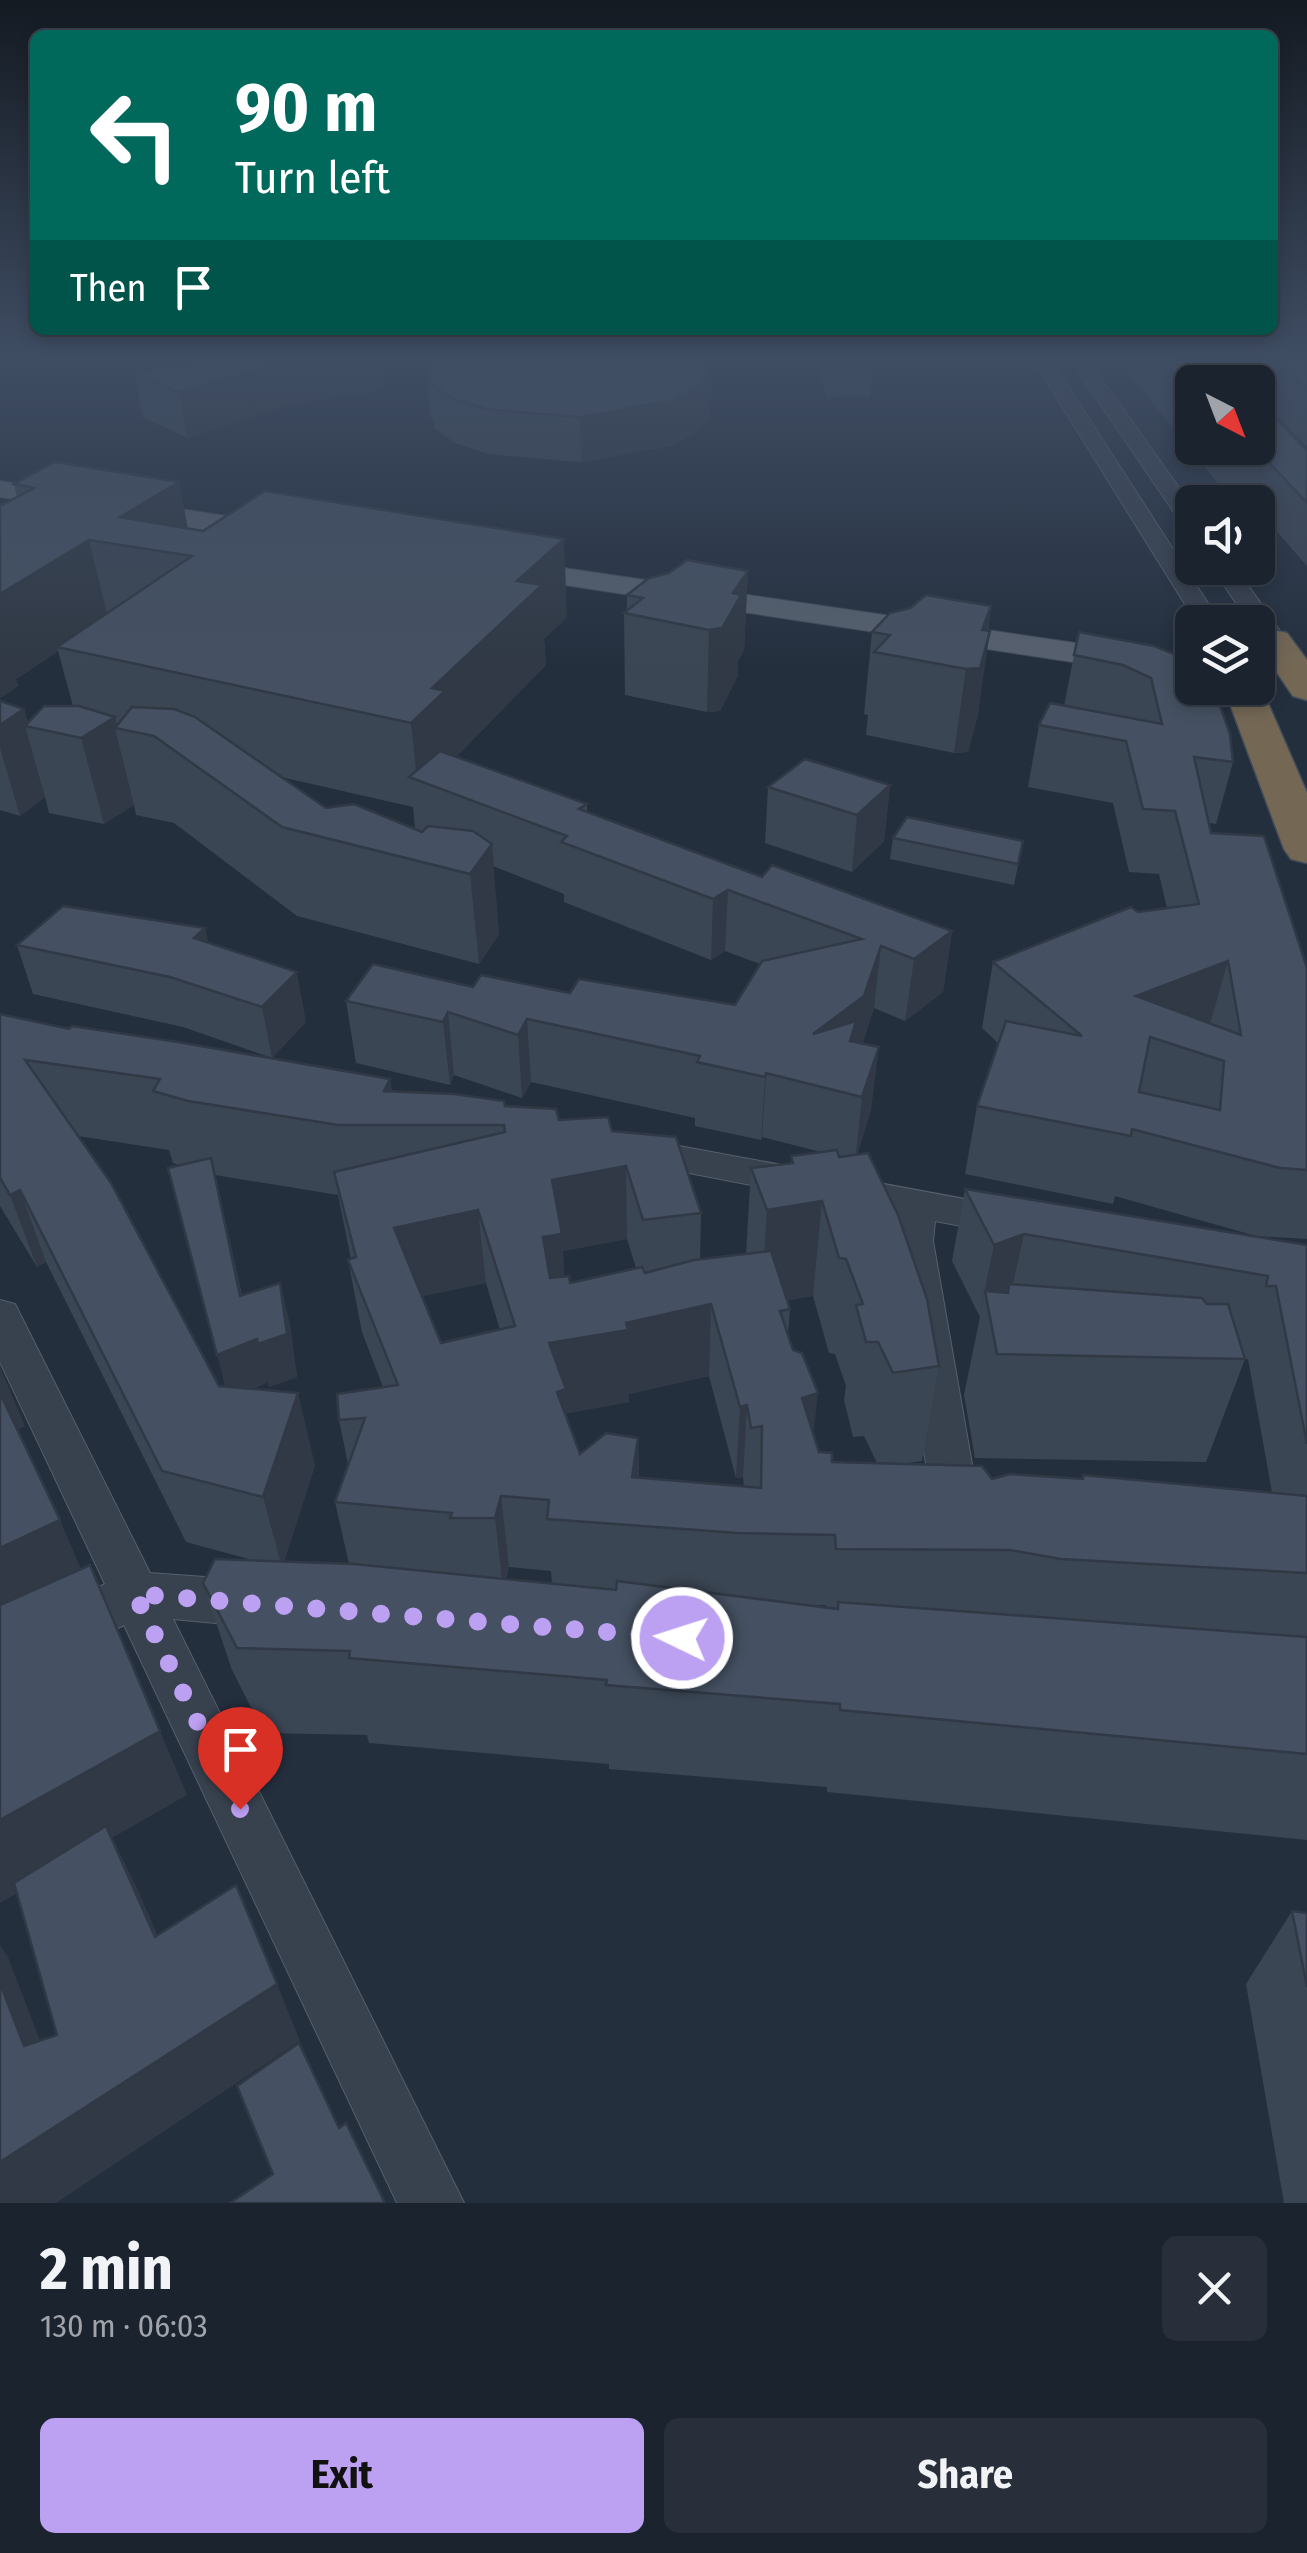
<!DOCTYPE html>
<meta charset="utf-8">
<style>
:root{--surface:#1b232e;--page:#282f3a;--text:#f1f3f6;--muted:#a0a4aa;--line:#39404a;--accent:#bca0f2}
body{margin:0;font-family:"Fira Sans Condensed",sans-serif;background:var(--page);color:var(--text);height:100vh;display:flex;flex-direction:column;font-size:38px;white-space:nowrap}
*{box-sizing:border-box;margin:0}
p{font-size:32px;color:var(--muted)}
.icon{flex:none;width:55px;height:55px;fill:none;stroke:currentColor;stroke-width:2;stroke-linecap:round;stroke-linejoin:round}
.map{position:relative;height:2203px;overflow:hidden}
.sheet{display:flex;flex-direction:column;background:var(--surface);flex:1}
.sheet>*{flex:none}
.top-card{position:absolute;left:30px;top:30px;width:1248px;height:305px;border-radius:15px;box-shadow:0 5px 15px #0003,0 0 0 2px var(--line);background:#00695c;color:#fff;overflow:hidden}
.needle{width:65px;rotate:138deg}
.tools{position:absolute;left:1175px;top:365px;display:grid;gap:20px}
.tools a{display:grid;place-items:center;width:100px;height:100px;border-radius:15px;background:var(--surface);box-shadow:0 5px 15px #0003,0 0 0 2px var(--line);font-size:50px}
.pin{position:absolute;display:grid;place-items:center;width:85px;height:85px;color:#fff;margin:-102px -42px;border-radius:50% 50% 50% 0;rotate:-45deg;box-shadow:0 0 10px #0007}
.pin .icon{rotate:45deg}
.me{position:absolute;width:110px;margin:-55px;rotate:274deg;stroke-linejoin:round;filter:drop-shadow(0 0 8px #0008)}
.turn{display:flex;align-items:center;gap:35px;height:210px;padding:0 40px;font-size:45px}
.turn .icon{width:130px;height:130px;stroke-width:2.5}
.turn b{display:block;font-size:70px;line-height:85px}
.then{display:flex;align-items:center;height:95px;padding:0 40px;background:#0003;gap:20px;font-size:38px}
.round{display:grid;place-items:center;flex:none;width:105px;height:105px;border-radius:15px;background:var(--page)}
.headline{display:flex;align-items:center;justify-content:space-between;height:170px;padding:0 40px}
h1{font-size:60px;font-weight:700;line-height:75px}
.action{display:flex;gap:20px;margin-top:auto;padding:20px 40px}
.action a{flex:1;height:115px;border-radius:15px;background:var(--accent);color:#111;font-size:40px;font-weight:700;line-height:115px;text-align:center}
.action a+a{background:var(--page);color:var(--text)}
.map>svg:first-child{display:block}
</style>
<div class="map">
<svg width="1307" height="2203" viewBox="0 0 1307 2203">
<rect width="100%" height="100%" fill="#242f3e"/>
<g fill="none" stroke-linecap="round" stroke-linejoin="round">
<g stroke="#565f6c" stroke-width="2">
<g id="minor">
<path d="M 1030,355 L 1048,355 L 1220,622 L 1196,622 Z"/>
<path d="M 1067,355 L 1085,355 L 1192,506 L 1192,529 L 1184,527 Z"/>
<path d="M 1212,568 L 1236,568 L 1287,641 L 1283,646 L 1265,646 L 1258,636 L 1258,622 L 1249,622 Z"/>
<path d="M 636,1138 L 1024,1210 L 1030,1220 L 1024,1230 L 1010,1235 L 935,1221 L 933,1241 L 973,1470 L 967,1484 L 950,1490 L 933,1484 L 927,1470 L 891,1241 L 896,1213 L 622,1160 L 617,1151 L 622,1142 Z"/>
<path d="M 0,1300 L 15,1304 L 150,1573 L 258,1581 L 276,1588 L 283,1604 L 276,1620 L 258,1627 L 173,1619 L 464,2203 L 397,2203 L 124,1625 L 0,1687 L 0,1637 L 105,1584 L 0,1362 Z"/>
</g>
</g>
<g stroke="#414a57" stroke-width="2">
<g id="major">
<path d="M 0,481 L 278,524 L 293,533 L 278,542 L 0,497 Z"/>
<path d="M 502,559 L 1192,660 L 1192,680 L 491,574 L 487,568 Z"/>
</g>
</g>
<g stroke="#434c59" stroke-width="3">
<g id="highway">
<path d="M 1274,630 L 1287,633 L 1307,660 L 1307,700 L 1293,696 L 1258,645 L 1261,633 Z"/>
<path d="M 1258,680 L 1307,793 L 1307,863 L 1291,859 L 1284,849 L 1224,688 L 1258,688 Z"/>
</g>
</g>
<use href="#minor" fill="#38414e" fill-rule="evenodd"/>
<use href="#major" fill="#56606e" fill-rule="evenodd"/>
<use href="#highway" fill="#746855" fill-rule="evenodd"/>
</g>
<g fill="#3b4654" fill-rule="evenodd">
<path d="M 211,355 L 382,355 L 385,389 L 294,404 L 188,438 L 143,417 L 134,373 Z"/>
<path d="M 814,355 L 873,355 L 870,396 L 827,397 L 814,360 Z"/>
<path d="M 1114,355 L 1307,355 L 1307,447 L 1272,411 L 1270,413 L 1307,451 L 1307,566 L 1258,510 L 1258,502 L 1233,502 ZM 1192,382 L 1258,448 L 1192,448 Z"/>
<path d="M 426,369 L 711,370 L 710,414 L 699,431 L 671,446 L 581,462 L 488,454 L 455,443 L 435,429 L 430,413 Z"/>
<path d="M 179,482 L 188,528 L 567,617 L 544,639 L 546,665 L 456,757 L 587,804 L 587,812 L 762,877 L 952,931 L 943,992 L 905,1021 L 874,1008 L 862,1044 L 871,1110 L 857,1155 L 939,1366 L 922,1461 L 899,1464 L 992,1479 L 1082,1479 L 1083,1475 L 1272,1492 L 1248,1359 L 1245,1359 L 1206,1462 L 975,1458 L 964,1395 L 980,1317 L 952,1261 L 965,1189 L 1307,1245 L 1307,1840 L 827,1792 L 827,1787 L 609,1769 L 609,1764 L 369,1743 L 367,1735 L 264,1733 L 232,1670 L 203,1583 L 256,1561 L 186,1542 L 46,1262 L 37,1267 L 0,1206 L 0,1014 L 69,1029 L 390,1079 L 392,1092 L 505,1106 L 612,1131 L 701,1213 L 700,1260 L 746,1254 L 751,1168 L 791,1163 L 791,1156 L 821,1152 L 762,1137 L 761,1140 L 695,1126 L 695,1118 L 531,1082 L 522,1098 L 454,1075 L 450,1085 L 356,1063 L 346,1001 L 473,987 L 735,1005 L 760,964 L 725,951 L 711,960 L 564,902 L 564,894 L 493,866 L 499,934 L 479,964 L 297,916 L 174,823 L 136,815 L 134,805 L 104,824 L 49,813 L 45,797 L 20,816 L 0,810 L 0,701 L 24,709 L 28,723 L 73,706 L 58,651 L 16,679 L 18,686 L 0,698 L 17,497 L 14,484 ZM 281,777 L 413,807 L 415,829 L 326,808 ZM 78,1136 L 169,1150 L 173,1163 L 179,1165 L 225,1386 L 219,1386 ZM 215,1175 L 338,1195 L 351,1259 L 348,1260 L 362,1332 L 383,1387 L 339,1420 L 348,1464 L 335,1502 L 349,1564 L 284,1562 L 315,1465 L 252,1389 L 268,1382 L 269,1387 L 297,1377 L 290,1326 L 280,1283 L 242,1295 ZM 627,1239 L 636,1268 L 570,1283 L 564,1276 L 563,1251 ZM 486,1283 L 500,1330 L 441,1343 L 422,1296 ZM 813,1296 L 829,1353 L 835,1354 L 846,1386 L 844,1400 L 853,1437 L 864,1436 L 877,1463 L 832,1462 L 819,1452 L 788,1335 L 790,1309 L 787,1300 ZM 709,1376 L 736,1478 L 743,1477 L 744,1487 L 639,1477 L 638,1438 L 580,1454 L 567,1421 L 567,1413 L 629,1402 L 629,1394 ZM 509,1567 L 551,1571 L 552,1584 L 506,1579 ZM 801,1605 L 826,1605 L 826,1608 Z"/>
<path d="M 748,571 L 744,650 L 738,661 L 738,675 L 720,711 L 707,712 L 625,695 L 624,613 L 627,611 L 627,595 Z"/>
<path d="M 991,606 L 978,714 L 968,752 L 954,753 L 866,735 L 868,715 L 864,714 L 872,632 Z"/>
<path d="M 1154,646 L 1233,762 L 1216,824 L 1209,823 L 1211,833 L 1307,968 L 1307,1239 L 1256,1236 L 1115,1196 L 1113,1204 L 965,1174 L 977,1106 L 998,1043 L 982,1028 L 993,962 L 1138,912 L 1167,908 L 1159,874 L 1129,872 L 1113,803 L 1028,787 L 1039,725 L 1064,706 L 1074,655 Z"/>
<path d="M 890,785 L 884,841 L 852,872 L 765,843 L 768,787 Z"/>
<path d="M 893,838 L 1023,841 L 1014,885 L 890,859 Z"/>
<path d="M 205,928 L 208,943 L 306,1022 L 272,1058 L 183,1027 L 33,994 L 17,945 Z"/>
<path d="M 1292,1911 L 1307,1913 L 1307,2203 L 1284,2203 L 1246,1984 Z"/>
</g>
<g fill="#303945">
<path d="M 327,355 L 382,355 L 385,389 L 294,404 L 188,438 L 179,393 L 288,361 Z"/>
<path d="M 1283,367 L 1272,411 L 1258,425 L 1258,390 Z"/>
<path d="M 711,370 L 710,414 L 699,431 L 671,446 L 581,462 L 580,417 Z"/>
<path d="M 179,482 L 193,557 L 120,517 Z"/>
<path d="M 564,539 L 567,617 L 544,639 L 546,665 L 452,761 L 417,780 L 411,723 L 432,688 L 517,581 Z"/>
<path d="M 89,540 L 108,618 L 57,647 L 58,651 L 16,679 L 18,686 L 0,698 L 0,594 Z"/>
<path d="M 748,571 L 744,650 L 738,661 L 738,675 L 720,711 L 707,712 L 709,630 Z"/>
<path d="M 991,606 L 984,654 L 990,631 L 978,714 L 968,752 L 954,753 L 966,669 Z"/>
<path d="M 24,709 L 29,727 L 25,726 L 45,797 L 20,816 L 0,748 L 0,725 Z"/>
<path d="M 115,717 L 118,729 L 115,728 L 134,805 L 104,824 L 81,738 Z"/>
<path d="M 890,785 L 884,841 L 852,872 L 857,815 Z"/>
<path d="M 492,844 L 499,934 L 479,964 L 470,874 Z"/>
<path d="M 728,890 L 725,951 L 711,960 L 713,899 Z"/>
<path d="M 205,928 L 216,977 L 194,938 Z"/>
<path d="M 952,931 L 943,992 L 905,1021 L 914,959 Z"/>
<path d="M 881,946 L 874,1008 L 858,1059 L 813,1034 Z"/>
<path d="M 1228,961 L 1209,1028 L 1136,996 Z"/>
<path d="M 297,972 L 306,1022 L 272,1058 L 262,1007 Z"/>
<path d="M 448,1012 L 454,1075 L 450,1085 L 443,1022 Z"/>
<path d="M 527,1019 L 531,1082 L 522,1098 L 518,1035 Z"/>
<path d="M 879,1047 L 871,1110 L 855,1161 L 862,1097 Z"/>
<path d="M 766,1073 L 762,1137 L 761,1140 L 765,1077 Z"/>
<path d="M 390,1079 L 397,1125 L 384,1091 Z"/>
<path d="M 211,1158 L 221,1201 L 251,1339 L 240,1296 Z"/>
<path d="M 626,1166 L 627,1239 L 563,1251 L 566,1307 L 548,1309 L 543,1237 L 552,1180 Z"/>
<path d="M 20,1190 L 46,1262 L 37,1267 L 10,1195 Z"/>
<path d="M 822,1201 L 813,1296 L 761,1305 L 767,1210 Z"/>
<path d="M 478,1210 L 486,1283 L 405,1300 L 394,1228 Z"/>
<path d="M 1024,1234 L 1008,1307 L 1009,1284 L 1004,1308 L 985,1291 L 979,1317 L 994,1245 Z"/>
<path d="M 280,1283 L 290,1326 L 297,1377 L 269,1387 L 268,1382 L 229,1398 L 217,1355 Z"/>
<path d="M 711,1304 L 709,1376 L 629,1394 L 629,1402 L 567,1413 L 570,1461 L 549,1343 L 626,1323 Z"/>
<path d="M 0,1367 L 25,1426 L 15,1431 L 0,1396 Z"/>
<path d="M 298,1393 L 315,1465 L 282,1568 L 263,1497 Z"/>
<path d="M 818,1393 L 810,1465 L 802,1398 Z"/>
<path d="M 747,1405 L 743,1477 L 736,1478 L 740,1407 Z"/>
<path d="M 638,1438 L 639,1509 L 632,1477 Z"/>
<path d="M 501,1496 L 509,1567 L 503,1588 L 495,1518 Z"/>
<path d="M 60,1520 L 89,1588 L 0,1633 L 0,1548 Z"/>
<path d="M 160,1731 L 187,1795 L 112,1838 L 137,1888 L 184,1996 L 155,1937 L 112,1839 L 0,1903 L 0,1820 Z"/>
<path d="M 0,1945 L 8,1957 L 63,2101 L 24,2046 L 0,1983 Z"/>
<path d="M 277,1984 L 300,2041 L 56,2203 L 0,2203 L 0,2162 Z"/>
</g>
<g fill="#455162" stroke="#303945" stroke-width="2.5" fill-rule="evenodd">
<path d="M 211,355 L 327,355 L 288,361 L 179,393 L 134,373 Z"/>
<path d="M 435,355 L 707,355 L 711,370 L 700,386 L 671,401 L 580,417 L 485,409 L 452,398 L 431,384 L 426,369 Z"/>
<path d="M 1158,355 L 1307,355 L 1307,390 L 1283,367 L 1258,390 L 1258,382 L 1192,382 L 1192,395 Z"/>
<path d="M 1258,400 L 1307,451 L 1307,503 L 1264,457 L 1247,458 L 1238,448 L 1258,448 Z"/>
<path d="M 55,462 L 179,482 L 120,517 L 203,531 L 265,491 L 564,539 L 517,581 L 542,585 L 432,688 L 445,691 L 411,723 L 57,647 L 192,556 L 89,540 L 0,594 L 0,506 L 34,488 L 14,484 Z"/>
<path d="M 687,560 L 748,571 L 733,593 L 741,595 L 722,628 L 709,630 L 624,613 L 643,598 L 627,595 L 649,578 L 669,573 Z"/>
<path d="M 926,595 L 991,606 L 982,630 L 990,631 L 980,668 L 966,669 L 874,652 L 890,635 L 872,632 L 890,613 L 910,608 Z"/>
<path d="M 1079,632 L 1154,646 L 1192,661 L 1192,688 L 1214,688 L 1230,734 L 1233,762 L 1194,757 L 1211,833 L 1264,836 L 1307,968 L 1307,1170 L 1280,1168 L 1132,1129 L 1131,1136 L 977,1106 L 1006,1021 L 1082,1036 L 993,962 L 1131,907 L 1138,912 L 1199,904 L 1175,811 L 1143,809 L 1126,741 L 1039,725 L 1050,703 L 1162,724 L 1151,678 L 1123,665 L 1074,655 ZM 1228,961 L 1241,1035 L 1136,996 ZM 1150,1037 L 1224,1061 L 1220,1110 L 1139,1092 Z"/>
<path d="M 0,701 L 24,709 L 0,725 Z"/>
<path d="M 44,706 L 79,706 L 115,717 L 81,738 L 25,726 Z"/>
<path d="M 132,707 L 174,709 L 195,717 L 326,808 L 354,804 L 422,832 L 428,826 L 473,831 L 492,844 L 470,874 L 282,827 L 154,736 L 115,728 Z"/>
<path d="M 440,751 L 587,804 L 579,809 L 762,877 L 772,865 L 952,931 L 914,959 L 881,946 L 864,996 L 813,1034 L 856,1021 L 850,1041 L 879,1047 L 862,1097 L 766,1073 L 765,1077 L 697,1062 L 700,1056 L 527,1019 L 518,1035 L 448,1012 L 443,1022 L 346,1001 L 373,964 L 473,987 L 481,975 L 570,993 L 579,979 L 735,1005 L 762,961 L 862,939 L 728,890 L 713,899 L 561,842 L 567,836 L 409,777 Z"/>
<path d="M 805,759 L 890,785 L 857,815 L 768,787 Z"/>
<path d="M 907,817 L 1023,841 L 1018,864 L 893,838 Z"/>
<path d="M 63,906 L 205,928 L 194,938 L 297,972 L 262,1007 L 170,977 L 17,945 Z"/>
<path d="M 0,1014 L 69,1029 L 72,1026 L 178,1042 L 390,1079 L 384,1091 L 454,1094 L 504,1101 L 505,1106 L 556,1109 L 559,1120 L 608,1117 L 612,1131 L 676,1137 L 701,1213 L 643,1220 L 626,1166 L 552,1180 L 562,1234 L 543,1237 L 550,1278 L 569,1276 L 570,1283 L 642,1267 L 645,1273 L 694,1260 L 771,1251 L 790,1309 L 780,1311 L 793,1350 L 802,1353 L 818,1393 L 802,1398 L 819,1452 L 832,1453 L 832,1462 L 982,1466 L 992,1479 L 1010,1474 L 1083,1479 L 1083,1475 L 1307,1496 L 1307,1573 L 1061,1559 L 1010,1550 L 836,1549 L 835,1535 L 738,1533 L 547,1519 L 549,1500 L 501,1496 L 495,1518 L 450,1518 L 452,1513 L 335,1502 L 365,1418 L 339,1420 L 337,1394 L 398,1385 L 348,1260 L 356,1257 L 334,1172 L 505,1132 L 504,1125 L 338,1125 L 188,1101 L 153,1091 L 160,1079 L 25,1060 L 111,1183 L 219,1386 L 298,1393 L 263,1497 L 162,1471 L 20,1190 L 10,1195 L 0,1178 ZM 478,1210 L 515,1326 L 441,1343 L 394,1228 ZM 711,1304 L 740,1407 L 747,1405 L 751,1428 L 762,1426 L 761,1488 L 632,1477 L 638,1438 L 606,1433 L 580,1454 L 557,1392 L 566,1389 L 549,1343 L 628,1330 L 626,1323 Z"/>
<path d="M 837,1150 L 839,1157 L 868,1153 L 898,1215 L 927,1299 L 939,1366 L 893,1373 L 878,1342 L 866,1342 L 856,1305 L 863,1304 L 846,1259 L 839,1258 L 822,1201 L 767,1210 L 751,1168 L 793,1163 L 791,1156 Z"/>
<path d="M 211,1158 L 240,1296 L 280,1283 L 287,1334 L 258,1344 L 257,1339 L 217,1355 L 168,1168 Z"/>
<path d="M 965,1189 L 1307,1245 L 1307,1444 L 1276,1286 L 1266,1286 L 1268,1276 L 1024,1234 L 994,1245 Z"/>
<path d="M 1009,1284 L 1202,1298 L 1207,1304 L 1228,1304 L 1245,1359 L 997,1354 L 985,1291 L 1008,1293 Z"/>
<path d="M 0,1393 L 60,1520 L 0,1548 Z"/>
<path d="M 215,1559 L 354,1564 L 616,1590 L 617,1581 L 838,1609 L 838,1602 L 1307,1637 L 1307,1754 L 840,1710 L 840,1704 L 606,1685 L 607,1680 L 349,1658 L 350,1651 L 237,1648 L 203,1583 Z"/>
<path d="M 90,1565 L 160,1731 L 0,1820 L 0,1605 Z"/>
<path d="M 106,1826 L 155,1937 L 236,1885 L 277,1984 L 0,2162 L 0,1983 L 24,2046 L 57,2035 L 14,1883 Z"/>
<path d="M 1292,1911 L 1307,1913 L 1307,1987 Z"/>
<path d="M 299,2043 L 339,2128 L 346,2123 L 385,2203 L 230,2203 L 273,2174 L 237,2086 Z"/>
</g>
<linearGradient id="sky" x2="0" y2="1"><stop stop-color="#141a22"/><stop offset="0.54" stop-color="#3f4d63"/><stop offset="1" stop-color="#3f4d63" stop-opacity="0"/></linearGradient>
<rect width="1307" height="663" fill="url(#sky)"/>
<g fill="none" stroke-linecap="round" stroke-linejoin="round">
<path stroke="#bca0f2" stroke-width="18" stroke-dasharray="0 32.4" d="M 240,1809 L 135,1594 L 682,1638"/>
</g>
</svg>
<div class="tools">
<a><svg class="needle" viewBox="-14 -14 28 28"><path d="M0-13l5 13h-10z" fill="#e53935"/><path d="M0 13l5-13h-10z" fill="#a0a4aa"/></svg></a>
<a><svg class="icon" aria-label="sound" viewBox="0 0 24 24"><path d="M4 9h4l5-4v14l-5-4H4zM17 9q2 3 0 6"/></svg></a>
<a><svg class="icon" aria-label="layers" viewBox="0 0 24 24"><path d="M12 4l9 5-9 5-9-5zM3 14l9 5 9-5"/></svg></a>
</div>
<div class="pin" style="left:240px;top:1809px;background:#d93025"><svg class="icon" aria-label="arrive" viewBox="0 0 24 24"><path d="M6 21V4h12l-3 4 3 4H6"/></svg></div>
<svg class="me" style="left:682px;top:1638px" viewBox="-20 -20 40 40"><circle r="17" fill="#bca0f2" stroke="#fff" stroke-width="3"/><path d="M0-11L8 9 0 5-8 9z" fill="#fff"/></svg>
<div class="top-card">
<div class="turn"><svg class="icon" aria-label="left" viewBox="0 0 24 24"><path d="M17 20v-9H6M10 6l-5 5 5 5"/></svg><div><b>90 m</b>Turn left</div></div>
<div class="then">Then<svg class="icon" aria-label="arrive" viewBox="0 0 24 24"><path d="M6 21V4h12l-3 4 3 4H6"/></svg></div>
</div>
</div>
<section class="sheet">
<div class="headline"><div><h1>2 min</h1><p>130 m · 06:03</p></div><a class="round"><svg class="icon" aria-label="close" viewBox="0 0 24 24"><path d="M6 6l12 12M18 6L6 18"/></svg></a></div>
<div class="action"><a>Exit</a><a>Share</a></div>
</section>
